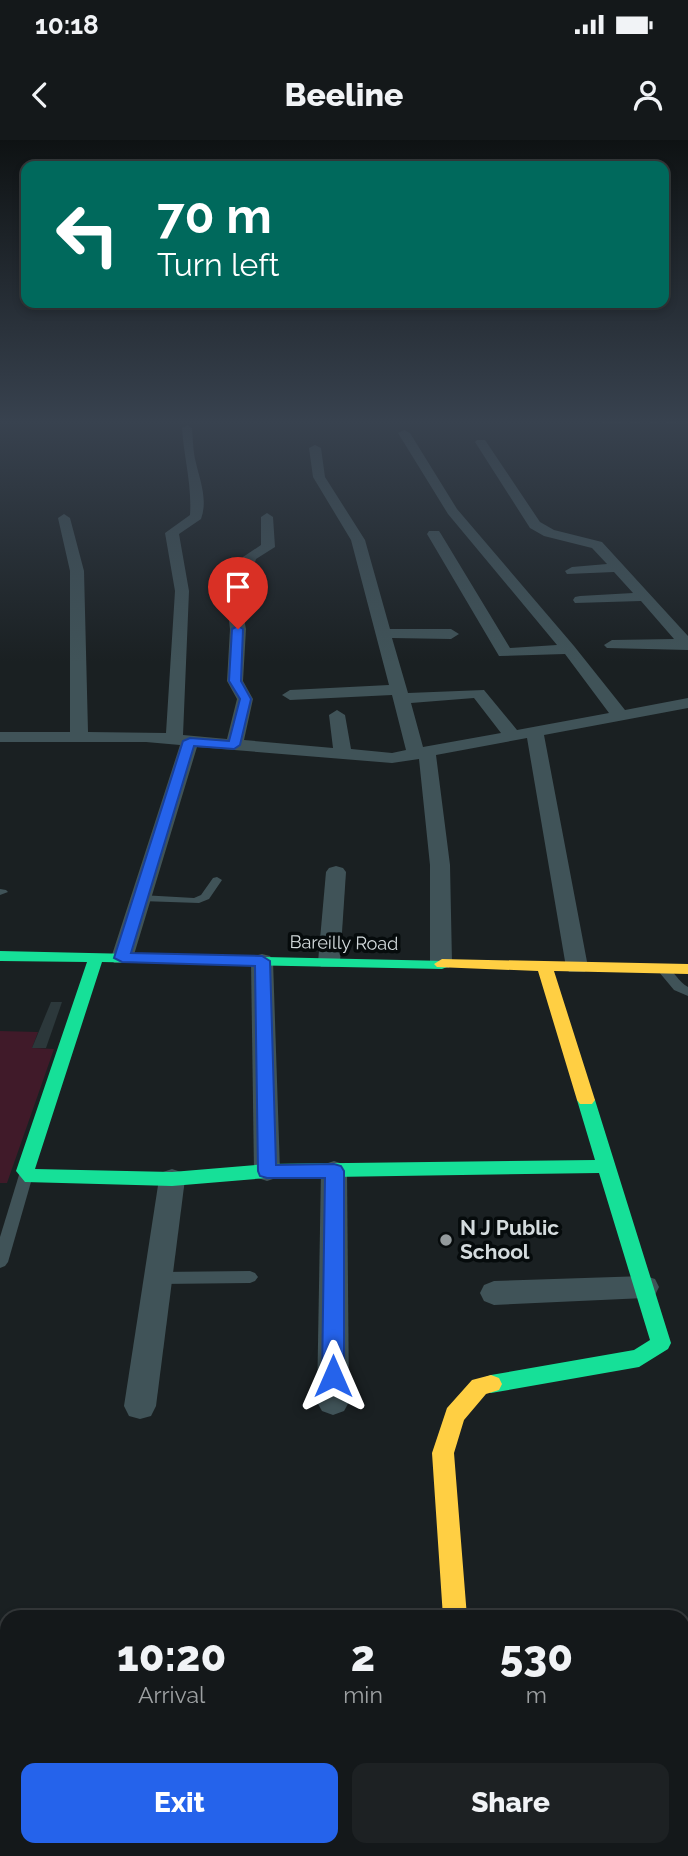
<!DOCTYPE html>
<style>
:root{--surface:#14181a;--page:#1d2123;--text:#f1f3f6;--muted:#9da0a2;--line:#333739;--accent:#2563eb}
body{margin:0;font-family:Raleway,sans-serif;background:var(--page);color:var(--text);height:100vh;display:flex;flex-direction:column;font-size:26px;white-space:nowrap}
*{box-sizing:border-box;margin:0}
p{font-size:23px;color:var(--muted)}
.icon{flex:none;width:38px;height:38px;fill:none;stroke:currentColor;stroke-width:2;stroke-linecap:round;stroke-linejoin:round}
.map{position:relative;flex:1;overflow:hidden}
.side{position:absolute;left:0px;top:1470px;width:690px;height:247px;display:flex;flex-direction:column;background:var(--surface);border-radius:21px 21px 0 0;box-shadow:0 4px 10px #0003,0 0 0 2px var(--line)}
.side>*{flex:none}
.top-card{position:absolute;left:21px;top:21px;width:648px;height:147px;border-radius:14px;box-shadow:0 4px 10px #0003,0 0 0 2px var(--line);background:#00695c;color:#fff;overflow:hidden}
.pin{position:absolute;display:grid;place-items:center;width:60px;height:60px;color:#fff;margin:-72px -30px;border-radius:50% 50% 50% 0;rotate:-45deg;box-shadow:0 0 7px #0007}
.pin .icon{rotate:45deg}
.me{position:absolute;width:77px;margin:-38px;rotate:0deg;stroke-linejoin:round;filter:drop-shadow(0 0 5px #0008)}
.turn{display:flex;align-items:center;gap:24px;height:147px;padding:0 21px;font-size:32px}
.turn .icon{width:91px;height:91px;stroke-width:2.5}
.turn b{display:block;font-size:49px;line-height:60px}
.eta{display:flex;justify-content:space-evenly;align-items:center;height:119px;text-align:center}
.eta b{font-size:42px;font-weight:800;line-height:49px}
.primary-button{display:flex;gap:14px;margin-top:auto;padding:14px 21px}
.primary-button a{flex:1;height:80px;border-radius:14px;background:var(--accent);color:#fff;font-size:28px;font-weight:800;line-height:80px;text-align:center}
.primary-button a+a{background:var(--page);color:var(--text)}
.status{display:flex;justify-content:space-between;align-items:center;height:49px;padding:0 35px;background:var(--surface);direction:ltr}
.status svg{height:19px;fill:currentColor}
header{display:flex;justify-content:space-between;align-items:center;height:91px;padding:0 21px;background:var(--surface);font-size:32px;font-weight:800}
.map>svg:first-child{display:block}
</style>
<div class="status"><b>10:18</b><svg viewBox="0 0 49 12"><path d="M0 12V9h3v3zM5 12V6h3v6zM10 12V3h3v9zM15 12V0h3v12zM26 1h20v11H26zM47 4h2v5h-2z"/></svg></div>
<header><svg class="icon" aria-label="back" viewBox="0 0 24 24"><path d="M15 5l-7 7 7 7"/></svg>Beeline<svg class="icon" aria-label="person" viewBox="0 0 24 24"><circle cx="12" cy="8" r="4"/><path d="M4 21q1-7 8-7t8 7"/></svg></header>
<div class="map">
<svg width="688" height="1716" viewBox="0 0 688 1716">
<rect width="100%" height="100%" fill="#1a2022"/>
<path fill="#401a29" d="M 0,891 L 38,892 L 32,908 L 54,909 L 7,1043 L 0,1043 Z"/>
<path fill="#2c383b" d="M 51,862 L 62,862 L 46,908 L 32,908 Z"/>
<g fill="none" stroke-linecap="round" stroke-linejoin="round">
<g fill="#405358" fill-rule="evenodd">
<path d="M 217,737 L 222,740 L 209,759 L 199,763 L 141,761 L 135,758 L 141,755 L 194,758 L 201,755 L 213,738 Z"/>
<path d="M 0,749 L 6,750 L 8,752 L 0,755 Z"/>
<path d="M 663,825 C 674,829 678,842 688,847 L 688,856 L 674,850 L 659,832 L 657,829 Z"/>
<path d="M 26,1030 L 31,1031 L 33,1035 L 8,1122 L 5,1126 L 0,1128 L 0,1097 L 19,1035 L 21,1031 Z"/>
<path d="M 250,1131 L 255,1133 L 258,1137 L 255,1141 L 250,1143 L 160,1144 L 155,1142 L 152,1138 L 155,1134 L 160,1132 Z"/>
</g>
<g fill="#405358" fill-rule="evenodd">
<path d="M 187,285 L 192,288 C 193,299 193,312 196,323 C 200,340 208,360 201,379 L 179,394 L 189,451 L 183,595 L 227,599 L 237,559 L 227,541 L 230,489 L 227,464 L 243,417 L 261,405 L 261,377 L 267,373 L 273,377 L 275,407 L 256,419 L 241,464 L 246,489 L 243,541 L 253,559 L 244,600 L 333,608 L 329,575 L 337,570 L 345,575 L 351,609 L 392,613 L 406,610 L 392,555 L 290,560 L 282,555 L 290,550 L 389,545 L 351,400 L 313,337 L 309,308 L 315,305 L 321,308 L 325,337 L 365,400 L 390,489 L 451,489 L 459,494 L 451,499 L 392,498 L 408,553 L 484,550 L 517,590 L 609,573 L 565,514 L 499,516 L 427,394 L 429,391 L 439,391 L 441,394 L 510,508 L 557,505 L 448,374 L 398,293 L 404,290 L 410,293 L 457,369 L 574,506 L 625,570 L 688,558 L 688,568 L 544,595 L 588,827 L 585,832 L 569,832 L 566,827 L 527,598 L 436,615 L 450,725 L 452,823 L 449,828 L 433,828 L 430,823 L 430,725 L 419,619 L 392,623 L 197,607 L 133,818 L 130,823 L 114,823 L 111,818 L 180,605 L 146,602 L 0,602 L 0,592 L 70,592 L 70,431 L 58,378 L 64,374 L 70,378 L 84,431 L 88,592 L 166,593 L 175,451 L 165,393 L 190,375 C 192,345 184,318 182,288 ZM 474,558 L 501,593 L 423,607 L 411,563 Z"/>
<path d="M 477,300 L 485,300 L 540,382 L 554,390 L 602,402 L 688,496 L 688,510 L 607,508 L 604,505 L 612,500 L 674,499 L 641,461 L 575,463 L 573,460 L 575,457 L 580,456 L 633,453 L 614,432 L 567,434 L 565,431 L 572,427 L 607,424 L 592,408 L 544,396 L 530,388 L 475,302 Z"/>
<path d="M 336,726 L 343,728 L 346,732 L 340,822 L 337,827 L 321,827 L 318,822 L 326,732 L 329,728 Z"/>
<path d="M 262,814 L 270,816 L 273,821 L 280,1031 L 276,1038 L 267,1041 L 258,1038 L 254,1031 L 251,821 L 254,816 Z"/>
<path d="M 334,1021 L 343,1024 L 347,1031 L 349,1262 L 344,1271 L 333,1275 L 322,1271 L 317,1262 L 321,1031 L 325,1024 Z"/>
<path d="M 172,1029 L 181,1032 L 185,1039 L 156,1266 L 151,1276 L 140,1279 L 129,1276 L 124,1266 L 159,1039 L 163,1032 Z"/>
<path d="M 645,1136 L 655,1139 L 659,1147 L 655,1155 L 645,1158 L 494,1165 L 484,1161 L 480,1153 L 484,1145 L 494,1141 Z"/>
<rect x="454" y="1710" width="40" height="6"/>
</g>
<path fill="#16e098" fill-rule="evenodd" d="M 0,811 L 447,821 L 450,824 L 447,827 L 442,829 L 102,822 L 35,1029 L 172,1032 L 267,1024 L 595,1020 L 577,960 L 580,956 L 592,956 L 595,960 L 671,1203 L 668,1209 L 639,1227 L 491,1253 L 483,1250 L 480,1244 L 483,1238 L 491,1235 L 634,1210 L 650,1200 L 599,1033 L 267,1038 L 172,1046 L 25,1042 L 16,1031 L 87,822 L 0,821 Z"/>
<g fill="#ffcf43" fill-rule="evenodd">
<path d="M 442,819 L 688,824 L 688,834 L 554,831 L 595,960 L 592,964 L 580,964 L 577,960 L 538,831 L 437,827 L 434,824 Z"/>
<path d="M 491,1235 L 499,1238 L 502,1244 L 499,1250 L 486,1254 L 464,1280 L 454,1313 L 467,1477 L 443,1477 L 432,1313 L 447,1268 L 472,1240 Z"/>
</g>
<g stroke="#515e61" stroke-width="4.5">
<path id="rail" d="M 604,281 L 688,282"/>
</g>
<use href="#rail" stroke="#060b0c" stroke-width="2.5" stroke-dasharray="9" stroke-linecap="butt"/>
</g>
<linearGradient id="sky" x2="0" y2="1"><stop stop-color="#0e1213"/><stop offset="0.54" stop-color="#38424f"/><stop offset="1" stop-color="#38424f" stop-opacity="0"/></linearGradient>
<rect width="688" height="522" fill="url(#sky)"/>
<path fill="#2563eb" stroke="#184099" stroke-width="2" d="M 238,486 L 243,489 L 241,541 L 251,559 L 240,605 L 234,609 L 194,606 L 131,813 L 262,816 L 270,821 L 276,1025 L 334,1024 L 341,1026 L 344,1031 L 344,1236 L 341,1243 L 333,1245 L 325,1243 L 322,1236 L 325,1038 L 267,1038 L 260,1036 L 258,1031 L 255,826 L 122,822 L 114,818 L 183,601 L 190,598 L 229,601 L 240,559 L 229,541 L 232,489 Z"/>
<circle fill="#939a9c" stroke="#060b0c" stroke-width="2.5" cx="446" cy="1100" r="7"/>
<g text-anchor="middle" stroke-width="7" stroke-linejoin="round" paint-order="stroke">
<g font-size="18" fill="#d4dbdd" stroke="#060b0c">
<text transform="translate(344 803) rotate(1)" y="6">Bareilly Road</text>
</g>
<g font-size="21" font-weight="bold" fill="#d4dbdd" stroke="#060b0c" text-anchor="start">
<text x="460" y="1095">N J Public<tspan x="460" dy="24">School</tspan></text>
</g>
</g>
</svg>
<div class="pin" style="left:238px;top:489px;background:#d93025"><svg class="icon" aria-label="arrive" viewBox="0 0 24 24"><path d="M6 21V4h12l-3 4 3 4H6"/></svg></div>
<svg class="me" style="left:333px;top:1236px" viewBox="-20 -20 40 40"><path d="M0-17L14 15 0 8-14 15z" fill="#2563eb" stroke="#fff" stroke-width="4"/></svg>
<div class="top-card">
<div class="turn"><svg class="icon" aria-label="left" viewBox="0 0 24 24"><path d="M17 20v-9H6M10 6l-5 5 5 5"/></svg><div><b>70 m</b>Turn left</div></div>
</div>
<section class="side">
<div class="eta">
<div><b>10:20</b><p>Arrival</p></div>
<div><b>2</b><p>min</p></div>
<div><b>530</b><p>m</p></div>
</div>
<div class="primary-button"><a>Exit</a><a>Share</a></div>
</section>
</div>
